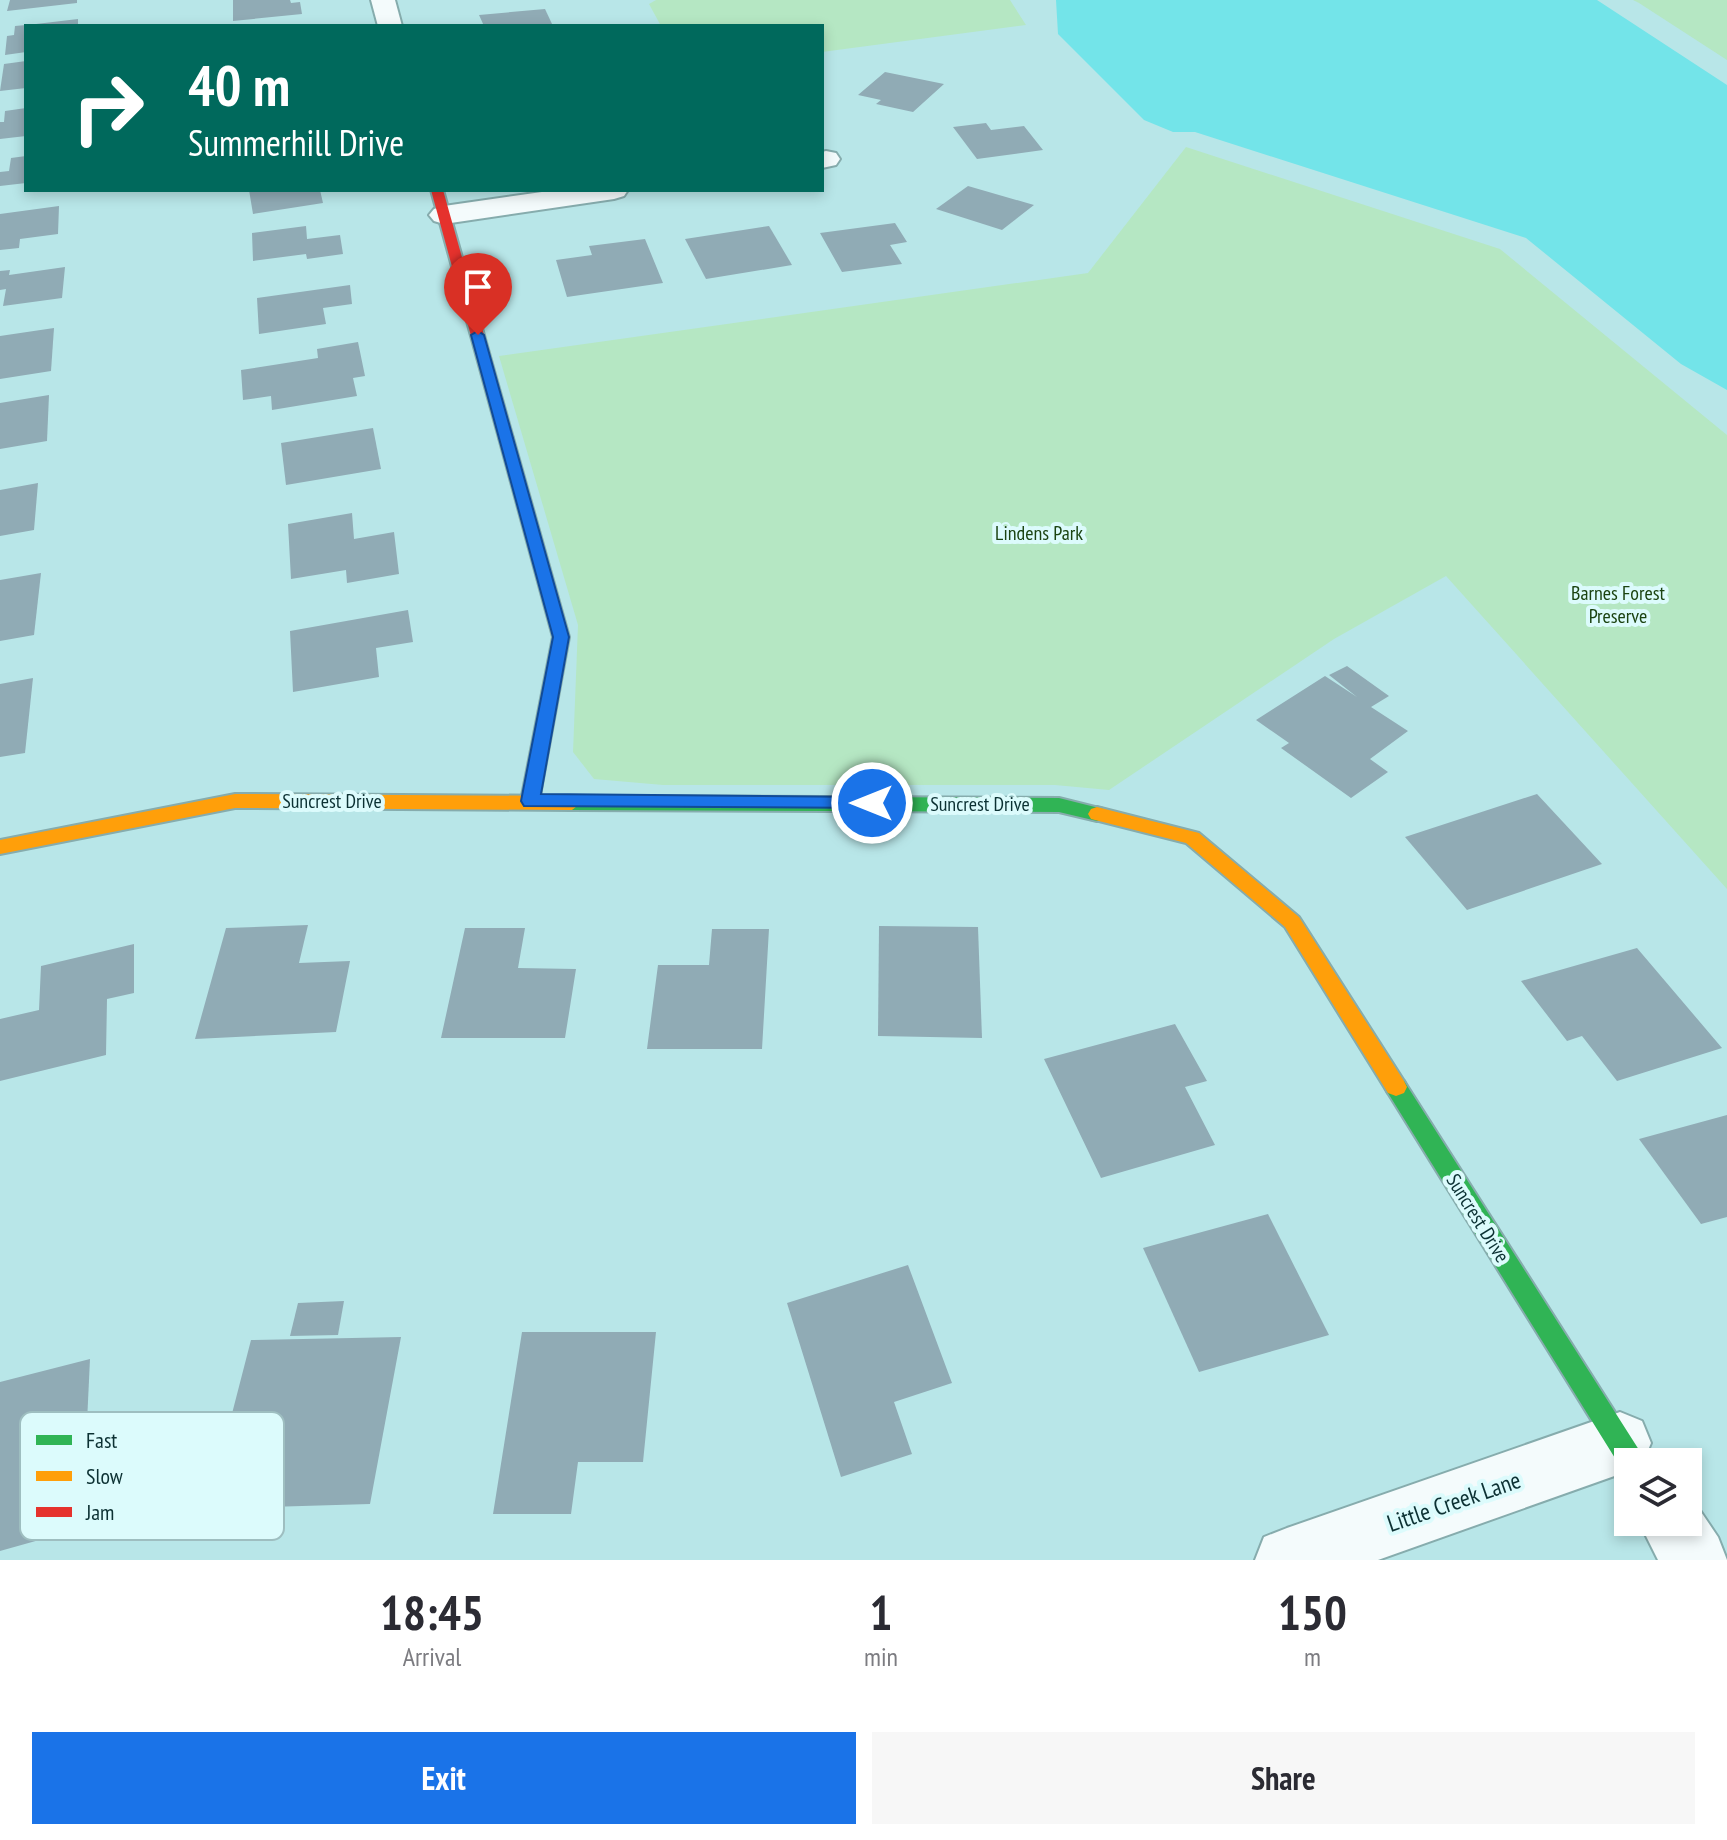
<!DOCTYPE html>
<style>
:root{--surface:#fff;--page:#f7f7f7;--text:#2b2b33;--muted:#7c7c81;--accent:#1a73e8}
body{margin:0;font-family:"PT Sans Narrow",sans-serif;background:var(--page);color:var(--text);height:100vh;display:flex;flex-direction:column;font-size:30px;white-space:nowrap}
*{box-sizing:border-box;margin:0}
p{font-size:26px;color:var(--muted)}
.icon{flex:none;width:44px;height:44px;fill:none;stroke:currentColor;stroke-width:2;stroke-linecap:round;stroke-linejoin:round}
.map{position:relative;height:1560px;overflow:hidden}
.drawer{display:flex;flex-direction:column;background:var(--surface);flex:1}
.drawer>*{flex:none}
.hud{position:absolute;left:24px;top:24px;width:800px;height:168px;border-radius:0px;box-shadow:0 4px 12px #0003;background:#00695c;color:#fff;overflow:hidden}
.fabs{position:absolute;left:1614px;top:1448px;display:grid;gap:16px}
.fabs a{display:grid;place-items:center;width:88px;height:88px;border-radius:0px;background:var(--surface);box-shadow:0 4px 12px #0003;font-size:40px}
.pin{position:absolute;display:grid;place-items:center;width:68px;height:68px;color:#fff;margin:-82px -34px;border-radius:50% 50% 50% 0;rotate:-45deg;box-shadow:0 0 8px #0007}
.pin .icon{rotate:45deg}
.me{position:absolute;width:88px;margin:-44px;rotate:270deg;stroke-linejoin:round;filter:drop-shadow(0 0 6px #0008)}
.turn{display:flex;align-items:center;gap:28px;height:168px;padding:0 32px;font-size:36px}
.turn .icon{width:104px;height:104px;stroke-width:2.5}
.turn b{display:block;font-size:56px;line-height:68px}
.eta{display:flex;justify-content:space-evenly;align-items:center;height:136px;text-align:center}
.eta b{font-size:48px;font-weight:800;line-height:56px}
.button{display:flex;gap:16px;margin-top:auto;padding:16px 32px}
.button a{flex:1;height:92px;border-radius:0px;background:var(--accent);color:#fff;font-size:32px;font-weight:800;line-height:92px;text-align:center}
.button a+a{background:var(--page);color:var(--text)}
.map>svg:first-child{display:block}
</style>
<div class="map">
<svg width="1727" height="1560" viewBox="0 0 1727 1560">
<rect width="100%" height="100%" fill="#b8e6e8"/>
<g fill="#b5e7c3">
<path d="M 656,0 L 1010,0 L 1026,25 L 822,52 L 822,26 L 661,26 L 649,4 Z"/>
<path d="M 1633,0 L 1727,0 L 1727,60 L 1639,3 Z"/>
<path d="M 1186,147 L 1500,249 L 1727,435 L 1727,889 L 1446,576 L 1334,639 L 1109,790 L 1055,785 L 663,785 L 594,779 L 573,752 L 578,625 L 499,356 L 1088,273 Z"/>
</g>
<path fill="#73e4e9" d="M 1056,0 L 1597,0 L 1727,85 L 1727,390 L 1681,364 L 1526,238 L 1195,132 L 1173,132 L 1144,120 L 1058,34 Z"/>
<g fill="#90abb5">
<path d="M 10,0 L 77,0 L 77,3 L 7,11 Z"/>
<path d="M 233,0 L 290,0 L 291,3 L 300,2 L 302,14 L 233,21 Z"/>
<path d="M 545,9 L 553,26 L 484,26 L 479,15 Z"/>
<path d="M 78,19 L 78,26 L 36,26 L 36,24 Z"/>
<path d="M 15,26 L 26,25 L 26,52 L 5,55 L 7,36 L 14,35 Z"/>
<path d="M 26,61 L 26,88 L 0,91 L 4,64 Z"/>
<path d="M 885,72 L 944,84 L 913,112 L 876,104 L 881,100 L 858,95 Z"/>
<path d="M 26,108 L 26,136 L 0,139 L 0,122 L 4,122 L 5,111 Z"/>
<path d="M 986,123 L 991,130 L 1024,126 L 1043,150 L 977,159 L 953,127 Z"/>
<path d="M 26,156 L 26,183 L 0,186 L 0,172 L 9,171 L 11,158 Z"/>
<path d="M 968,186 L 1034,205 L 1002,230 L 936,209 Z"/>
<path d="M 249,190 L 320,190 L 323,203 L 253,214 Z"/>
<path d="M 59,206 L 58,234 L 20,239 L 19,248 L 0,250 L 0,214 Z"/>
<path d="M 895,223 L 907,242 L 890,245 L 902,264 L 842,272 L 820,233 Z"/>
<path d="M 306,226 L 307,239 L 340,235 L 343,254 L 307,259 L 306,254 L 253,261 L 252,233 Z"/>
<path d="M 769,226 L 792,265 L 706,279 L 685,239 Z"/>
<path d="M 645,239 L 663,283 L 567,297 L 556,260 L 592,255 L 589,246 Z"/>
<path d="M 65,267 L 62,298 L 3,306 L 6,289 L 0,290 L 0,271 L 10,270 L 9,275 Z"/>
<path d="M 350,285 L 352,304 L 323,308 L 326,324 L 259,334 L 257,298 Z"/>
<path d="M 54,328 L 51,371 L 0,379 L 0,336 Z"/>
<path d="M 358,342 L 365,376 L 353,378 L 357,396 L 272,410 L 271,396 L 243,400 L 241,370 L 318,358 L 317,349 Z"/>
<path d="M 49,395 L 47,441 L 0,449 L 0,403 Z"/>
<path d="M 373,428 L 381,469 L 286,485 L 281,443 Z"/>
<path d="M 38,483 L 34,530 L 0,536 L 0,490 Z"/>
<path d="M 352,513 L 354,539 L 394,532 L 399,574 L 347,583 L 346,570 L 291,579 L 288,524 Z"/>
<path d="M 41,573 L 34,635 L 0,641 L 0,580 Z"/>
<path d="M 408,610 L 413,642 L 376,648 L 379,677 L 293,692 L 290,631 Z"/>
<path d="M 1347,666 L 1389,696 L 1371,707 L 1408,731 L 1370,759 L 1388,772 L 1351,798 L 1281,748 L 1289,743 L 1256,720 L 1325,676 L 1357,697 L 1329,675 Z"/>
<path d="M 33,678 L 25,753 L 0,757 L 0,684 Z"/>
<path d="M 1537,794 L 1602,864 L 1467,910 L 1405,837 Z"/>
<path d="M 308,925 L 299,963 L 350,961 L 336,1032 L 195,1039 L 226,928 Z"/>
<path d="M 879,926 L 978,927 L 982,1038 L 878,1036 Z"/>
<path d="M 465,928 L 525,928 L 518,968 L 576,969 L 565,1038 L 441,1038 Z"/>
<path d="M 712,929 L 769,929 L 762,1049 L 647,1049 L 658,965 L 709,965 Z"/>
<path d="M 134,944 L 134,993 L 107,999 L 106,1055 L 0,1081 L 0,1019 L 39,1010 L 41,966 Z"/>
<path d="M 1637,948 L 1722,1048 L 1617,1081 L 1582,1036 L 1567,1041 L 1521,981 Z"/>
<path d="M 1175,1024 L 1207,1081 L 1185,1087 L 1215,1145 L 1101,1178 L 1044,1059 Z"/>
<path d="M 1727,1115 L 1727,1217 L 1701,1224 L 1639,1139 Z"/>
<path d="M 1268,1214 L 1329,1335 L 1199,1372 L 1143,1248 Z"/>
<path d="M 908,1265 L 952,1383 L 894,1402 L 912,1454 L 841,1477 L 787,1303 Z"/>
<path d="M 344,1301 L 338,1335 L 290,1336 L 298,1303 Z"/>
<path d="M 522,1332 L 656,1332 L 643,1462 L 578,1462 L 571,1514 L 493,1514 Z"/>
<path d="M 401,1337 L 370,1504 L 268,1507 L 271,1494 L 211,1495 L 251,1340 Z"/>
<path d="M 90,1359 L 82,1528 L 0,1551 L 0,1382 Z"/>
</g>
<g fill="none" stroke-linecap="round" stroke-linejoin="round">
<g stroke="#86acad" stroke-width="4">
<g id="street">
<path d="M 371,0 L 395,0 L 402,26 L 378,26 Z"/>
<path d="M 826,151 L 836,153 L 840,159 L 836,165 L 822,168 L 822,152 Z"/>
<path d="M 556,190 L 628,190 L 624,196 L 614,199 L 444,224 L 434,221 L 429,215 L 434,209 L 444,206 Z"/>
<path d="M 1620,1412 L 1642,1421 L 1651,1443 L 1643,1462 L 1628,1462 L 1628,1470 L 1620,1474 L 1378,1560 L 1255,1560 L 1264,1537 L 1287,1528 Z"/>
<path d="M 1688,1497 L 1693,1500 L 1718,1537 L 1727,1560 L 1658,1560 L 1639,1522 L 1688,1522 Z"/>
</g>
</g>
<g stroke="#86acad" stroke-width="4">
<g id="fast">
<path d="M 506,434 L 513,438 L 569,637 L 539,801 L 530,808 L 521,801 L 553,637 L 499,438 Z"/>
<path d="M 572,796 L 1059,798 L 1103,809 L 1106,814 L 1103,819 L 1097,821 L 1059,812 L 572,810 L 563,803 Z"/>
<path d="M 1396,1078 L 1404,1081 L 1641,1453 L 1645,1462 L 1628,1462 L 1628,1473 L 1623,1471 L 1388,1093 L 1385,1087 L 1388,1081 Z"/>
</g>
</g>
<g stroke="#86acad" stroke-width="4">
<g id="slow">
<path d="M 235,794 L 572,796 L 581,803 L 572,810 L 235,808 L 0,854 L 0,840 Z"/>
<path d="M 1097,807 L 1199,833 L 1299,917 L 1404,1081 L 1407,1087 L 1404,1093 L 1396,1096 L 1388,1093 L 1285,927 L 1186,843 L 1091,819 L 1088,814 L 1091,809 Z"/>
</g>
</g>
<g stroke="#86acad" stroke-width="4">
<path id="jam" d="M 431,190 L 443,190 L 513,438 L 511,441 L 501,441 L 499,438 Z"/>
</g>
<use href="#street" fill="#f4fbfc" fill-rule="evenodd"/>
<use href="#fast" fill="#30b455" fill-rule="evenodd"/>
<use href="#slow" fill="#ff9f0a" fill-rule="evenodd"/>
<use href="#jam" fill="#e5322d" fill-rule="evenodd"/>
</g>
<path fill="#1a73e8" stroke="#114b97" stroke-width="2" d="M 478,331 L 484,335 L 569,637 L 541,794 L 872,797 L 879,799 L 879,808 L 524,806 L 521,801 L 553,637 L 471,335 Z"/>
<g text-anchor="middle" stroke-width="8" stroke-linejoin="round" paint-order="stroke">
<g font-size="20" fill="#1b4311" stroke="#dcfbfc">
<text x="1039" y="540">Lindens Park</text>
<text x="1618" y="600">Barnes Forest<tspan x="1618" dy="23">Preserve</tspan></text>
</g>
<g font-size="20" fill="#0c3133" stroke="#dcfbfc">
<text x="332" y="808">Suncrest Drive</text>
<text x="980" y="811">Suncrest Drive</text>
<text transform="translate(1478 1218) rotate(58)" y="7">Suncrest Drive</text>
</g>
<g font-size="24" fill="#0c3133" stroke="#dcfbfc">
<text transform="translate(1454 1502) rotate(-19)" y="8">Little Creek Lane</text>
</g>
</g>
<rect x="20" y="1412" width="264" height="128" rx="12" fill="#dcfbfc" stroke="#9ebec0" stroke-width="2"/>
<rect x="36" y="1435" width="36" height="10" fill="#30b455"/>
<rect x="36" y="1471" width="36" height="10" fill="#ff9f0a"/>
<rect x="36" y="1507" width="36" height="10" fill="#e5322d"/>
<g font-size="22" fill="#0c3133">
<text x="86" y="1448">Fast</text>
<text x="86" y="1484">Slow</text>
<text x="86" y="1520">Jam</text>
</g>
</svg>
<div class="fabs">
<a><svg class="icon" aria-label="layers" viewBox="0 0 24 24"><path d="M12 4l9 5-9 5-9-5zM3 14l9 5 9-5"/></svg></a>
</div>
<div class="pin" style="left:478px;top:335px;background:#d93025"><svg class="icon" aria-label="arrive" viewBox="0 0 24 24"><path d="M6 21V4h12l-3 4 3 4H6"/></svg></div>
<svg class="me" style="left:872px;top:803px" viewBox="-20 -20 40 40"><circle r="17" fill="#1a73e8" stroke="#fff" stroke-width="3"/><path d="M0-11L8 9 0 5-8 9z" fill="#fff"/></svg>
<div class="hud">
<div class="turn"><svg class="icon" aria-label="right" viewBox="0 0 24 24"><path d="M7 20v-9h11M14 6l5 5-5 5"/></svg><div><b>40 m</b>Summerhill Drive</div></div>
</div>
</div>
<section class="drawer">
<div class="eta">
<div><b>18:45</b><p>Arrival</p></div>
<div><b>1</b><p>min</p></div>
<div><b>150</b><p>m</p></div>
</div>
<div class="button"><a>Exit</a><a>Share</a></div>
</section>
